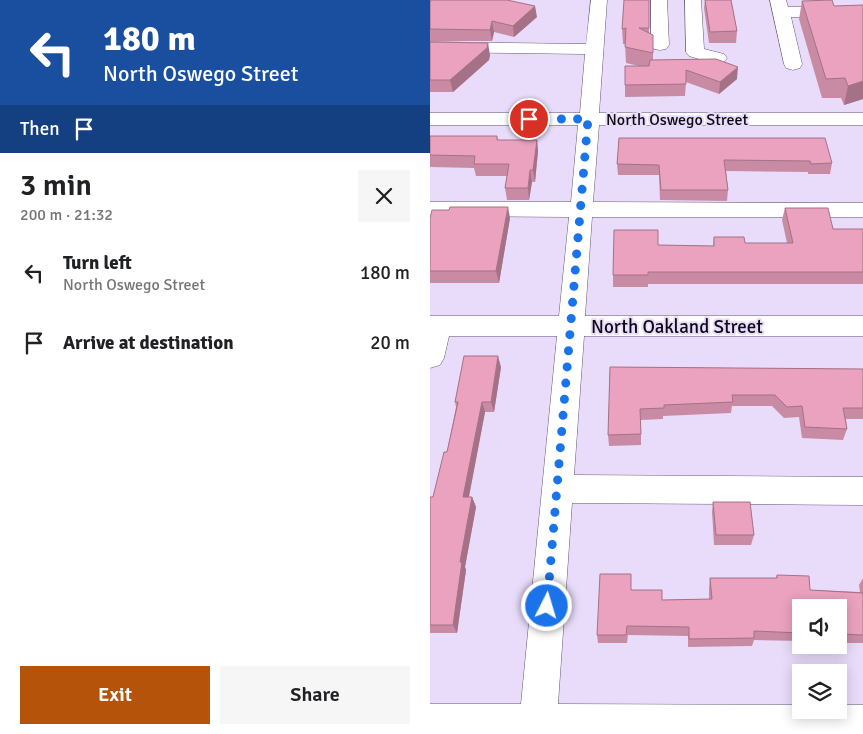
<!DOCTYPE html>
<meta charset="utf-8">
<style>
:root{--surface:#fff;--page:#f6f6f6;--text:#202124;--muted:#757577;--accent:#b45309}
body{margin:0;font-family:Signika,sans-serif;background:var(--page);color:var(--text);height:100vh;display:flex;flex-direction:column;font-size:19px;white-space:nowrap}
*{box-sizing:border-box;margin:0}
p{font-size:16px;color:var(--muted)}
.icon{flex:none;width:28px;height:28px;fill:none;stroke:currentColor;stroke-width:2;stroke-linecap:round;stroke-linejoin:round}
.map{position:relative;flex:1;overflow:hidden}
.sheet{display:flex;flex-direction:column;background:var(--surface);width:430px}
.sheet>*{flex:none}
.banner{background:#1a4fa0;color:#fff;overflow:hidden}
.controls{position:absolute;left:362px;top:599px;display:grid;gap:10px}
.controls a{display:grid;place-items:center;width:55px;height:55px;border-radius:0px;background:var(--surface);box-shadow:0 2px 12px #0003;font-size:25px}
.pin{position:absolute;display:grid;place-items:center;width:42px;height:42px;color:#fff;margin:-21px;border:2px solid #fff;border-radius:50%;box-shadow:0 1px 5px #0007}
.me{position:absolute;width:55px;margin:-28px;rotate:5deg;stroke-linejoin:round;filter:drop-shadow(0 0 4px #0008)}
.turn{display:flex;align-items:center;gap:18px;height:105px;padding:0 20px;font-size:22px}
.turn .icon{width:65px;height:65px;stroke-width:2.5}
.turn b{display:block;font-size:35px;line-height:42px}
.then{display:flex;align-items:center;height:48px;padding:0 20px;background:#0003;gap:10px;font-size:19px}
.round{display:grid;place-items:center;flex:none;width:52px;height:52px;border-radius:0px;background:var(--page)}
.summary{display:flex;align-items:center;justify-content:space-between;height:85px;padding:0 20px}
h1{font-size:30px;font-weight:600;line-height:38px}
.action{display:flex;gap:10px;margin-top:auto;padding:10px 20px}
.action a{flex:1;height:58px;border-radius:0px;background:var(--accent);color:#fff;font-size:20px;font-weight:600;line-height:58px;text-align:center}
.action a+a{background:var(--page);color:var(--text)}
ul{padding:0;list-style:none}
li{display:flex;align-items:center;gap:15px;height:70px;padding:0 20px}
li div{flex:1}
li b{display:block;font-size:19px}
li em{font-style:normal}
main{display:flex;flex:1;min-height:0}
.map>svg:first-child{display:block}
</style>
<main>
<section class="sheet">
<div class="banner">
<div class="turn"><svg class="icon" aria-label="left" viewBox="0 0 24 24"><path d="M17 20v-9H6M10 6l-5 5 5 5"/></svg><div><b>180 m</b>North Oswego Street</div></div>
<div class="then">Then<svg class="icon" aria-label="arrive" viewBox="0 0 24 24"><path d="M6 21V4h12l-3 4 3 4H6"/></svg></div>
</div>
<div class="summary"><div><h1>3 min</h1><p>200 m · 21:32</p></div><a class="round"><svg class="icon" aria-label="close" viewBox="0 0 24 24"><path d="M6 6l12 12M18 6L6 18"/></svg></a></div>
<ul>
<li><svg class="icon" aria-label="left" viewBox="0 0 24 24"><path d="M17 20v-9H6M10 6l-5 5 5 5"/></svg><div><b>Turn left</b><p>North Oswego Street</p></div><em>180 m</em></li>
<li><svg class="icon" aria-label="arrive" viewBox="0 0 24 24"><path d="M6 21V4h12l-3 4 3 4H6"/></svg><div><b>Arrive at destination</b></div><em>20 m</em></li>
</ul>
<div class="action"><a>Exit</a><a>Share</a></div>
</section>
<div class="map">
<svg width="433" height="734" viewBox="0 0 433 734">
<rect width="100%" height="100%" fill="#e9dcfa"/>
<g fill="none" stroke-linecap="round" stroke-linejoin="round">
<g stroke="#635872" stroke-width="1">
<g id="minor">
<path d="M 161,0 L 177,0 L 169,113 L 433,113 L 433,125 L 169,125 L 163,202 L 433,203 L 433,217 L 162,217 L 155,316 L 433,316 L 433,336 L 154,336 L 144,475 L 433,477 L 433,505 L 142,503 L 128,704 L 371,705 L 371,710 L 409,710 L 409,705 L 433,705 L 433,734 L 0,734 L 0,704 L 91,704 L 127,336 L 19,336 L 14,358 L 10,365 L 0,368 L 0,316 L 129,316 L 139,217 L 0,216 L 0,202 L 141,202 L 148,125 L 0,125 L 0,113 L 150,113 L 155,54 L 0,52 L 0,42 L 156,44 Z"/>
<path d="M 221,0 L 237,0 L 239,45 L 236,49 L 230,50 L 224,49 L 221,45 Z"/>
<path d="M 255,0 L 271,0 L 274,49 L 294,54 L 297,58 L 294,62 C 283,65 270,59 259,56 L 256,52 Z"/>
<path d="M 340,0 L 356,0 L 358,7 L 433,7 L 433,17 L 361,17 L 372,64 L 370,68 L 363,70 L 356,68 L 354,64 Z"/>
</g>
</g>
<use href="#minor" fill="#fff" fill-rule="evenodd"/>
</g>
<g fill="#c98ba4">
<path d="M 219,0 L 219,33 L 223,35 L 223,60 L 307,79 L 289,94 L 256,82 L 255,96 L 195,97 L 195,85 L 209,66 L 196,63 L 195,44 L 193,44 L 192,29 Z"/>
<path d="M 275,0 L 301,0 L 307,31 L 306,43 L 279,43 L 274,8 Z"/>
<path d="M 372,1 L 404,6 L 433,99 L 414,105 L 411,98 L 392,98 L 369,19 Z"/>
<path d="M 0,3 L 107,17 L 84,37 L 64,32 L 62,41 L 0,41 Z"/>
<path d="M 0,42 L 60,55 L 59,60 L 23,92 L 0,92 Z"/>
<path d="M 0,136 L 67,136 L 68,140 L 107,140 L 108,151 L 105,182 L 102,182 L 99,200 L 77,200 L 75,188 L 77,176 L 46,176 L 44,168 L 0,167 Z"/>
<path d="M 189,138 L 402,163 L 400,174 L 378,174 L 378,172 L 296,171 L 298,190 L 297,201 L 230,200 L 229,175 L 188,175 L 187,164 Z"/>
<path d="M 355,208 L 403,229 L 433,229 L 433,284 L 218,284 L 218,287 L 183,287 L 183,275 L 228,245 L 283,246 L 284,237 L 315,243 L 357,243 L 352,220 Z"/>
<path d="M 0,218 L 80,218 L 69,283 L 0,283 Z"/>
<path d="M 71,367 L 64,412 L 55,412 L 39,497 L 42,497 L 46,507 L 35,567 L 36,570 L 27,633 L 0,633 L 0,497 L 3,497 L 17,452 L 26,407 L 25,402 Z"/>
<path d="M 180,367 L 433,369 L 433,419 L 416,419 L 417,429 L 413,440 L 372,438 L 369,417 L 354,418 L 342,406 L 302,406 L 301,413 L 233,416 L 233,419 L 211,420 L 211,445 L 179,446 L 178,435 Z"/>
<path d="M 283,502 L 324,535 L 321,545 L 284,545 L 282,512 Z"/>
<path d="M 347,575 L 380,590 L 430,592 L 429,585 L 433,578 L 433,643 L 409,643 L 409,608 L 371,608 L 371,641 L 324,640 L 322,646 L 258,647 L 258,636 L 198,635 L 197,643 L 168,643 L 167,635 L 232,600 L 279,599 L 279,588 L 280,578 L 346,578 Z"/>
</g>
<g fill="#a47186">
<path d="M 105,6 L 107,17 L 84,37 L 83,26 Z"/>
<path d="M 62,21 L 64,32 L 62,41 L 60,30 Z"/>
<path d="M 58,43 L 60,55 L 59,60 L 23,92 L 20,80 Z"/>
<path d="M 308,67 L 307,79 L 289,94 L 290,82 Z"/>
<path d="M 433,81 L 433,99 L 414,105 L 418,86 Z"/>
<path d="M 107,140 L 108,151 L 105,182 L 103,170 Z"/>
<path d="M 100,170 L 102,182 L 99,200 L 98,188 Z"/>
<path d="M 78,207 L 80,218 L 69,283 L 66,271 Z"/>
<path d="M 68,356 L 71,367 L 64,412 L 61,402 Z"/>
<path d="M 52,402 L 55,412 L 37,506 L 33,497 Z"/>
<path d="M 42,497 L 46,507 L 35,567 L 36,570 L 27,633 L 23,625 L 30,562 Z"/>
</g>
<g fill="#eaa2bf" stroke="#a47186">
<path d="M 1,0 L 77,0 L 105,6 L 83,26 L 62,21 L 60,30 L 0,29 L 0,3 Z"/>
<path d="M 194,0 L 219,0 L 219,28 L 209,28 L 223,35 L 223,53 L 195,47 L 196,28 L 192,29 Z"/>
<path d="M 275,0 L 301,0 L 307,31 L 280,32 Z"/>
<path d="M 402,0 L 404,6 L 433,5 L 433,81 L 418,86 L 415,78 L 396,79 L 372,1 Z"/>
<path d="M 0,42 L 58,43 L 57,48 L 20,80 L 0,80 Z"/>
<path d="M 286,59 L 308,67 L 290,82 L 256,70 L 256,84 L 195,85 L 195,66 L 219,66 L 220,60 Z"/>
<path d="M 0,136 L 67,136 L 67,140 L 107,140 L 103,170 L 100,170 L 98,188 L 75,188 L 79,164 L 44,164 L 45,156 L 0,155 Z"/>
<path d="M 189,138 L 395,138 L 402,163 L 381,164 L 380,161 L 294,160 L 298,190 L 231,190 L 229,165 L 187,164 Z"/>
<path d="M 20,207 L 78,207 L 66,271 L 0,271 L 0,218 L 2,210 L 19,210 Z"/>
<path d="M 355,208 L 398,208 L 403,229 L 433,229 L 433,272 L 218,272 L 218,275 L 183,275 L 184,230 L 228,230 L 228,245 L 284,246 L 284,237 L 314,237 L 315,243 L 363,243 Z"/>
<path d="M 34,356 L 68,356 L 61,402 L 52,402 L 33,497 L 42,497 L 30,562 L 32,562 L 23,625 L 0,625 L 0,497 L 3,497 L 14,452 L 17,452 L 28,402 L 25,402 Z"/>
<path d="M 180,367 L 433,369 L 433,408 L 413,408 L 417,429 L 375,427 L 372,406 L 357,407 L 345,395 L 302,395 L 303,402 L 234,405 L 234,408 L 210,409 L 211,434 L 178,435 Z"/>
<path d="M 283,502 L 320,502 L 324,535 L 286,535 Z"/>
<path d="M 170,574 L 201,574 L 201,590 L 232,590 L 232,600 L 282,599 L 280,578 L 347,578 L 347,575 L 379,576 L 380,590 L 433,593 L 433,635 L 409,634 L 409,608 L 371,608 L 371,633 L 324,631 L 324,638 L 259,639 L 259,627 L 197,626 L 196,635 L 167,635 Z"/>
</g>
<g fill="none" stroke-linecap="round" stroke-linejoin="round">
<path stroke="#1a73e8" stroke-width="9" stroke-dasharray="0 16.2" d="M 99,119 L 158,119 L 117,606"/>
</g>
<g text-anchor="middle" stroke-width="4" stroke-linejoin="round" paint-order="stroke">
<g font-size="16" fill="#0e0a14" stroke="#e9dcfa">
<text x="247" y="125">North Oswego Street</text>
</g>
<g font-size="19" fill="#0e0a14" stroke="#e9dcfa">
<text x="247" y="333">North Oakland Street</text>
</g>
</g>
</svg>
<div class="controls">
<a><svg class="icon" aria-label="sound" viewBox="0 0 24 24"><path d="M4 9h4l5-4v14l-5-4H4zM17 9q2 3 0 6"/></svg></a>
<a><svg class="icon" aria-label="layers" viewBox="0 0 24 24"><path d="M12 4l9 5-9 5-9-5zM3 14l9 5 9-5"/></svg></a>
</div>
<div class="pin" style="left:99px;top:119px;background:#d93025"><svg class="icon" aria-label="arrive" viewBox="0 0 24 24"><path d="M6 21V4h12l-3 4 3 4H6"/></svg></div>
<svg class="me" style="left:117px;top:606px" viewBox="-20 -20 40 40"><circle r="17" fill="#1a73e8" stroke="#fff" stroke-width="3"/><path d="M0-11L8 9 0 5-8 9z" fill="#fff"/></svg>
</div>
</main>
